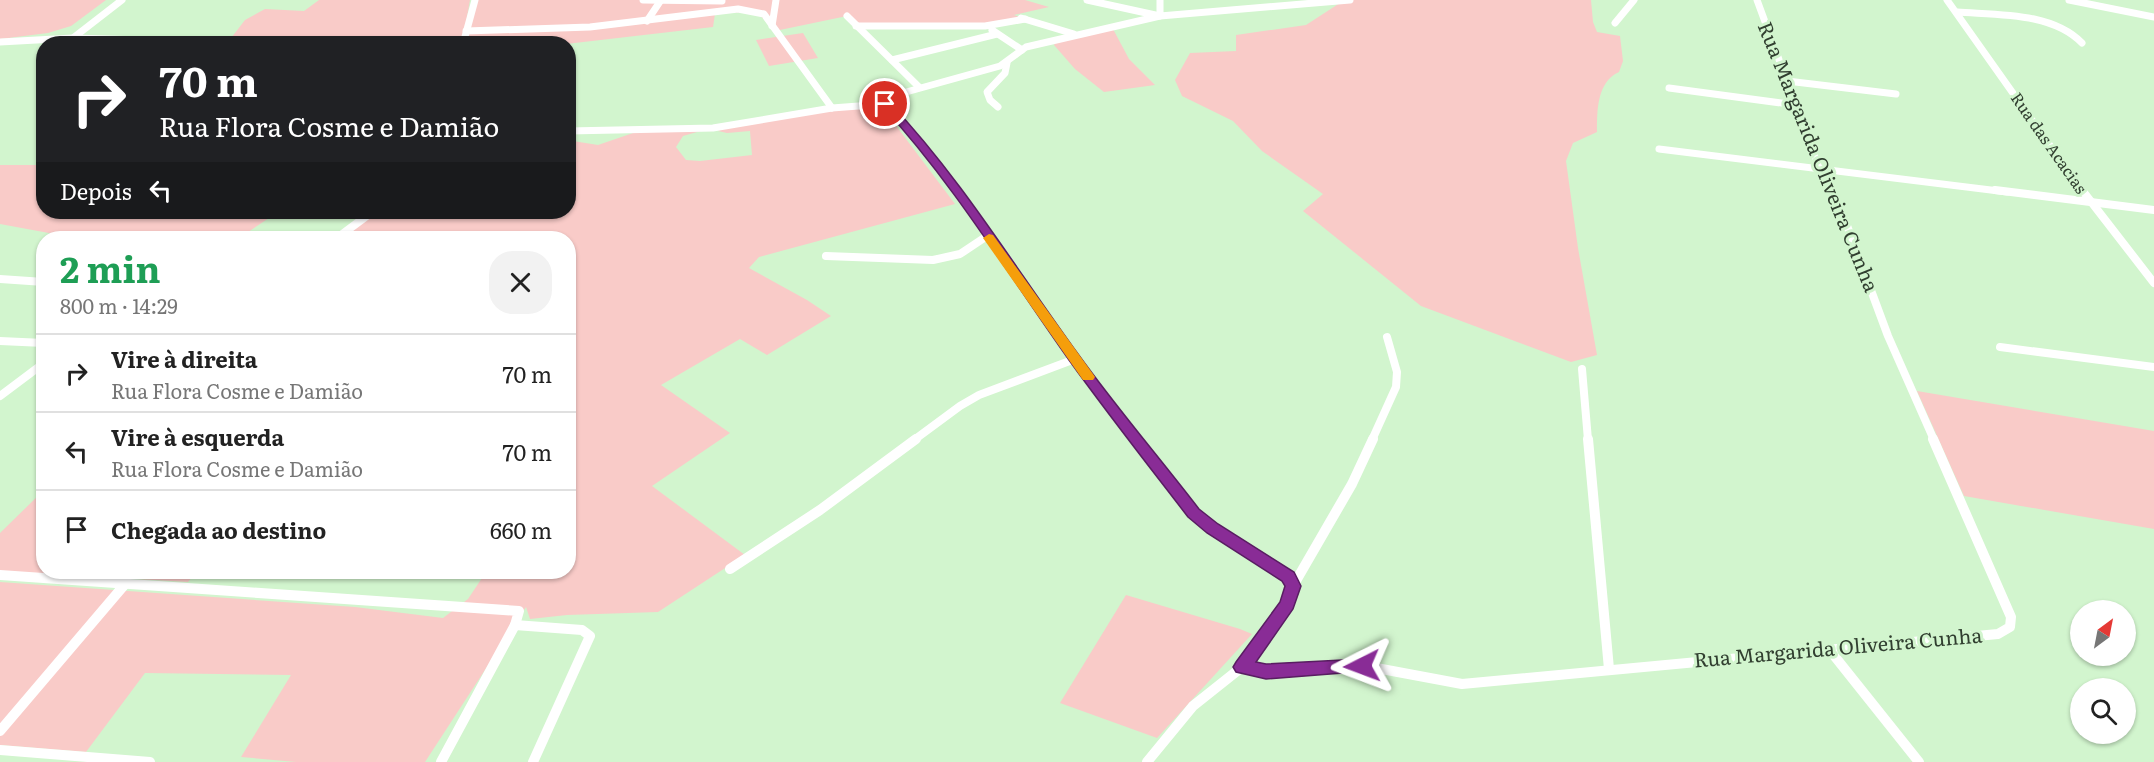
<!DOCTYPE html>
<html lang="pt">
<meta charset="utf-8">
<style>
:root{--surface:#fff;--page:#f2f2f2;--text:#222;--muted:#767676;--line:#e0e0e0}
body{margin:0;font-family:Literata,serif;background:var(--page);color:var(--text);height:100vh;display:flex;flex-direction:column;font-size:22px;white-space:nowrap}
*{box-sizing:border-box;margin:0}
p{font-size:20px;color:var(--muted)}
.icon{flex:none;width:33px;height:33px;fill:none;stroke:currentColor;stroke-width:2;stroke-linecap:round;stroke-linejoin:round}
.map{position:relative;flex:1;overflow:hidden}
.details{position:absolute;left:36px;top:231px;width:540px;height:348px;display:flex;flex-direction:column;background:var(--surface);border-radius:24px;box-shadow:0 2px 4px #0004}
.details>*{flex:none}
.hud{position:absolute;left:36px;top:36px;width:540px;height:183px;border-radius:24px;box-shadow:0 2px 4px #0004;background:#202124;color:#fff;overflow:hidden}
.needle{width:39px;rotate:32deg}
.buttons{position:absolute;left:2070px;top:600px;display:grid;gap:12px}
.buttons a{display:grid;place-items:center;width:66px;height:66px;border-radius:50%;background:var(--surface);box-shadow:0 2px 4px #0004;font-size:30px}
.pin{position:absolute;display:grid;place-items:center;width:51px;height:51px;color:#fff;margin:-26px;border:3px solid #fff;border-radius:50%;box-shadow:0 2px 6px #0007}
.me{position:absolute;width:66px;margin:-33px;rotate:267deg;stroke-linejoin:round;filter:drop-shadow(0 0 4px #0008)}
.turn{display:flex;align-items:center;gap:21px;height:126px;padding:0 24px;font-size:27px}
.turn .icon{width:78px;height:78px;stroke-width:2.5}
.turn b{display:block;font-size:42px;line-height:51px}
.then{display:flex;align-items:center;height:57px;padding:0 24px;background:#0003;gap:12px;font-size:22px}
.round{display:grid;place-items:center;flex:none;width:63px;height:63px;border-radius:24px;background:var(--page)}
.overview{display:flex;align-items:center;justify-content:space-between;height:102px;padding:0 24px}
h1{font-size:36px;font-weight:700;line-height:45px;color:#1e9e55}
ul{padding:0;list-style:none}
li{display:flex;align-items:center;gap:18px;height:78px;padding:0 24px;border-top:2px solid var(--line)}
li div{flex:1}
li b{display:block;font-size:22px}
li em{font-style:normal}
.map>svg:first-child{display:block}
</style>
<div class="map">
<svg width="2154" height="762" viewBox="0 0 2154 762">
<rect width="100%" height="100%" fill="#d2f5ce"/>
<g fill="#f9cbc8">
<path d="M 0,0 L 106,0 L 71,26 L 48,33 L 0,39 Z"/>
<path d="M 319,0 L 470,0 L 463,40 L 470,30 L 475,0 L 1025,0 L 1049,7 L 1014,15 L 1025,19 L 983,26 L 856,26 L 847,16 L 775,31 L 756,11 L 715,14 L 713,27 L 566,44 L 228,42 L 245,20 L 265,9 L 304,11 Z"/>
<path d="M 1353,0 L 1591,0 L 1593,22 L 1597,32 L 1620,36 L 1623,61 L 1619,72 C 1597,82 1597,110 1597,132 L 1573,143 L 1566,161 L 1578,248 L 1597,355 L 1571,362 L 1421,306 L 1303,211 L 1323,194 L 1262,151 L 1233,121 L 1182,96 L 1175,80 L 1190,53 L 1236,51 L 1236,35 L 1306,25 L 1343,1 Z"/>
<path d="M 1113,29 L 1129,59 L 1155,85 L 1104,92 L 1075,69 L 1054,45 L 1056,42 Z"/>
<path d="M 803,33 L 818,58 L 769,66 L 756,40 Z"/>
<path d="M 855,106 L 878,110 L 894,123 L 955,204 L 759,257 L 749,268 L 807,300 L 831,316 L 767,355 L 740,339 L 661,385 L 730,433 L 652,486 L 745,555 L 658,612 L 567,615 L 530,619 L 526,607 L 425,762 L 296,762 L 241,757 L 291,675 L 145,673 L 86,752 L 0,745 L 0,582 L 355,607 L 443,618 L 468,599 L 486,572 L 568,572 L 568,238 L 339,238 L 373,212 L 568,212 L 569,127 L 573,141 L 598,145 L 636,132 L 704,130 L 683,136 L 676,147 L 686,160 L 700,161 L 752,155 L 750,131 L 727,133 L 718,131 L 722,129 Z"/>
<path d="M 0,165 L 43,165 L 44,212 L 278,212 L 239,238 L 76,238 L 0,224 Z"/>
<path d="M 1917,391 L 2154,431 L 2154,529 L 1964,496 Z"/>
<path d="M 43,491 L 44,572 L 196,572 L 188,582 L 0,571 L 0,533 Z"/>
<path d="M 1126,595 L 1240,629 L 1252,634 L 1157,738 L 1060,703 Z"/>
</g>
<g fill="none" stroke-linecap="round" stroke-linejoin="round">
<g stroke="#fff" stroke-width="7">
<path d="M 643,0 L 722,1"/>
<path d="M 1160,0 L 1160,16 L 1350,0"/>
<path d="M 1757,0 L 1819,168 L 1831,192"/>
<path d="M 1947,0 L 2083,192"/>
<path d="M 2069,0 L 2154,17"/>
<path d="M 1957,12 C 1997,15 2052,12 2082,43"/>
<path d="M 847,16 L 919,87"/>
<path d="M 1021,18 L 1074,34"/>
<path d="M 647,21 L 661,0"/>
<path d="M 1615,23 L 1634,0"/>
<path d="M 772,26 L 776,0"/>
<path d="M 856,26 L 985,26 L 1025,19"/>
<path d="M 992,30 L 1022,50"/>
<path d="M 466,31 L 590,27 L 738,9 L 764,14 L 832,108"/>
<path d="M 73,38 L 122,0"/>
<path d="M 0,42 L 73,38 L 283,44"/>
<path d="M 463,44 L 475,0"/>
<path d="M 892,60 L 997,34"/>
<path d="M 1787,81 L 1896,94"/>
<path d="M 1669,88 L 1796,105"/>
<path d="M 998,107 L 990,100 L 987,92 L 1005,73 L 1007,63"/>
<path d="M 568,131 L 713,128 L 832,108 L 885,104"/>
<path d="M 1659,149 L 2007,192"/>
<path d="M 957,192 L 916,137 L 885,104 L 899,94 L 1000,66 L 1026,47 L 1160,16 L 1087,0"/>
</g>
<g stroke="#fff" stroke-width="8">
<path d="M 956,190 L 1075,359 L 1137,440"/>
<path d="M 1830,190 L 1843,215 L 1888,336 L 1934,440"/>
<path d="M 1995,190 L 2154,210"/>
<path d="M 2082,190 L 2154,283"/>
<path d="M 337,238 L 372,212"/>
<path d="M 826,256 L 933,260 L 960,254 L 987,236"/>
<path d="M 0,279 L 44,282"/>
<path d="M 0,341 L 44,343"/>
<path d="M 2000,347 L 2154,367"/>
<path d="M 1582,369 L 1588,440"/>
<path d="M 0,396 L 44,363"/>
<path d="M 914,440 L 960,406 L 979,395 L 1075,359"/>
<path d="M 1372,440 L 1396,387 L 1397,372 L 1387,337"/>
</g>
<g stroke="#fff" stroke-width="10">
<path d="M 1136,439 L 1193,513 L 1213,529 L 1288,577 L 1293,586 L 1287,604 L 1242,667 L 1193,706 L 1147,762"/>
<path d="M 1588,439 L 1609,669"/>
<path d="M 730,569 L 820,510 L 916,439"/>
<path d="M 0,575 L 519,611 L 515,625 L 441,762"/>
<path d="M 1293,586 L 1352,484 L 1373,439"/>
<path d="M 515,625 L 582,630 L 590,636 L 533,762"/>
<path d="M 1828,648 L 1919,762"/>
<path d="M 1242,667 L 1274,670 L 1371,667 L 1462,684 L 1998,634 L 2010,627 L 2011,617 L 1933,439"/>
<path d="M 0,731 L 126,583"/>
<path d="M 0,750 L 150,762"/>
</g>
</g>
<path fill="#892c96" stroke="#591d62" stroke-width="1.5" d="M 882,102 L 889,102 C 961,178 1016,269 1078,354 C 1116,407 1159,457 1199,509 L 1218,524 L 1294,572 L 1301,586 L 1293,609 L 1256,662 L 1266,664 L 1362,659 L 1368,661 L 1370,666 L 1368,671 L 1266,679 L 1236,672 L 1233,667 L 1236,662 L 1280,602 L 1285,586 L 1282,581 L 1207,533 L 1188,517 C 1148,465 1107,413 1069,360 C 1008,274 953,183 882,106 Z"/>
<path fill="#f59e0b" d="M 989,234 L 993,235 L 1093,374 L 1095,377 L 1093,380 L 1083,380 L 983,238 Z"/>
<g text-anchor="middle" stroke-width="6" stroke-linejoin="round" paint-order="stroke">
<g font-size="16" fill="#313f30" stroke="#d2f5ce">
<text transform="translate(2049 143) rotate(55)" y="6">Rua das Acacias</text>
</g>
<g font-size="20" fill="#313f30" stroke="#d2f5ce">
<text transform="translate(1818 157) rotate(68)" y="7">Rua Margarida Oliveira Cunha</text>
<text transform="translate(1838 648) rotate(-5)" y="7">Rua Margarida Oliveira Cunha</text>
</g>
</g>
</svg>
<div class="buttons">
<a><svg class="needle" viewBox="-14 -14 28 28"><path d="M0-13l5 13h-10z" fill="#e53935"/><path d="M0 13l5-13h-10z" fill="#767676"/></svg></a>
<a><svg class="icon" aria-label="search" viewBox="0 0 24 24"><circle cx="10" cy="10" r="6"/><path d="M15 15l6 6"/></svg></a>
</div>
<div class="pin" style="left:885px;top:104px;background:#d93025"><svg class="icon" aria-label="arrive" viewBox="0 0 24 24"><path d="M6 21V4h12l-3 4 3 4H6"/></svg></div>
<svg class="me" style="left:1362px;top:666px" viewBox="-20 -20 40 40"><path d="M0-17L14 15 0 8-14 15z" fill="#892c96" stroke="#fff" stroke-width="4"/></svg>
<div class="hud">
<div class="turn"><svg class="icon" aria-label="right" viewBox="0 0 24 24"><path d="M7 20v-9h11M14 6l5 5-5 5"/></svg><div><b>70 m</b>Rua Flora Cosme e Damião</div></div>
<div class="then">Depois<svg class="icon" aria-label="left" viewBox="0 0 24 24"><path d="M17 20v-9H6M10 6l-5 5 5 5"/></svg></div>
</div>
<section class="details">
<div class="overview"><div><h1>2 min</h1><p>800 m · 14:29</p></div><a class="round"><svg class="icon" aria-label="close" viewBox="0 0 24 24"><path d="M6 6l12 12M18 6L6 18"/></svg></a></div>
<ul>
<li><svg class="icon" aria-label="right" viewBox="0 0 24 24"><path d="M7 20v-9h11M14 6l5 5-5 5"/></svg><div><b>Vire à direita</b><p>Rua Flora Cosme e Damião</p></div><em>70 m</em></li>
<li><svg class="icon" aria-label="left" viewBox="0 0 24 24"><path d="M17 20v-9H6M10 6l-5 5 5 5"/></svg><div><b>Vire à esquerda</b><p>Rua Flora Cosme e Damião</p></div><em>70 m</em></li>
<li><svg class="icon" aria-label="arrive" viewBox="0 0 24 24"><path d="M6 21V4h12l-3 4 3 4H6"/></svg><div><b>Chegada ao destino</b></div><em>660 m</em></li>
</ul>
</section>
</div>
